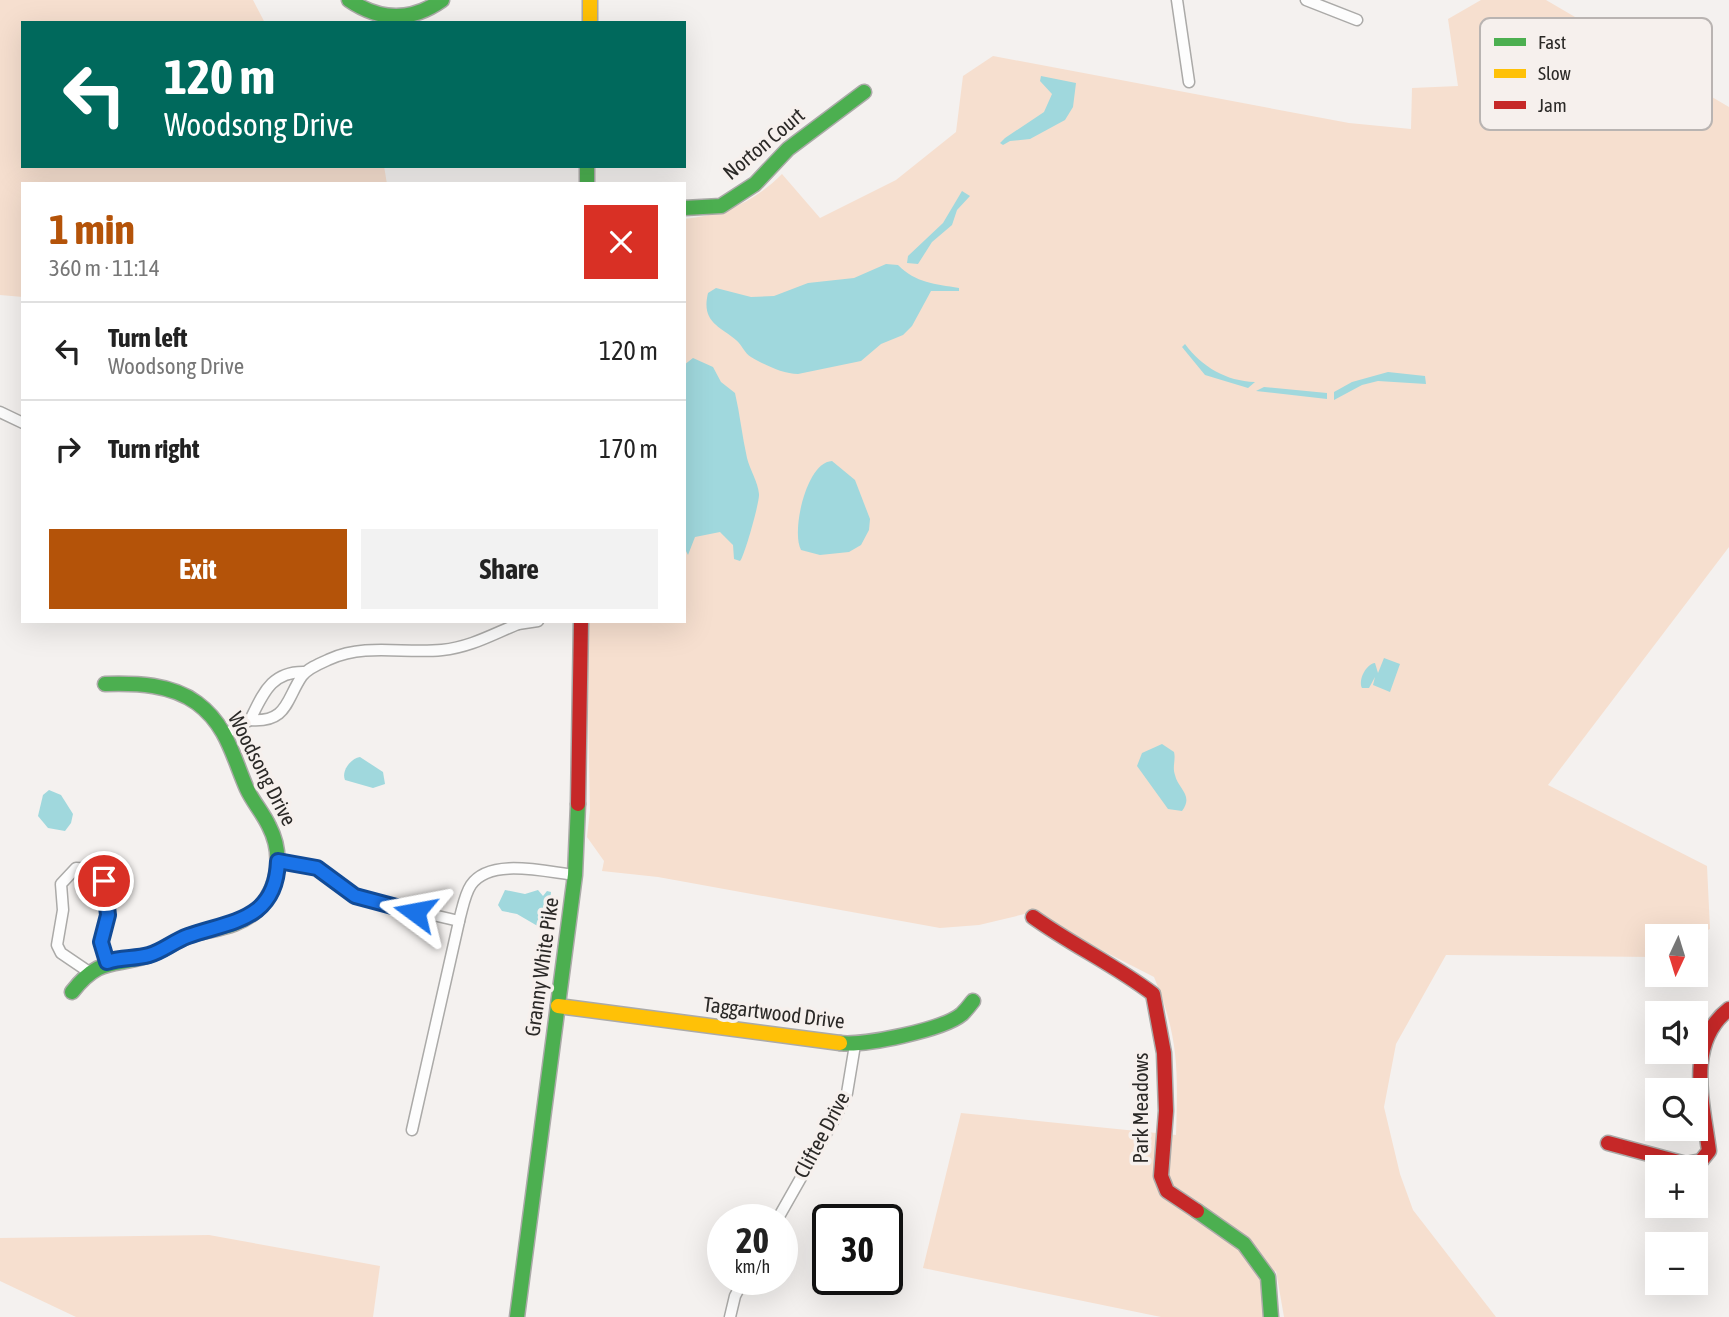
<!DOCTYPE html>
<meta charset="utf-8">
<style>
:root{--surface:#fff;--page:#f2f2f2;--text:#222;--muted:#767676;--line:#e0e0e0;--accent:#b45309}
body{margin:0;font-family:"Asap Condensed",sans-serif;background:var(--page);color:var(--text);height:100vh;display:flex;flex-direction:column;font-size:26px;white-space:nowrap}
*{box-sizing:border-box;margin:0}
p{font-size:23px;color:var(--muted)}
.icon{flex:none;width:38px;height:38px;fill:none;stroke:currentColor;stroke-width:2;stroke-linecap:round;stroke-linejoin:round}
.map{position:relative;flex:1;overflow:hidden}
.drawer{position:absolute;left:21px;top:182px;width:665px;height:441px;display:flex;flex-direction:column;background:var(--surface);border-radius:0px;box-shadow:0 7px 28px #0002}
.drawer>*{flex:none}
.top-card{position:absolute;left:21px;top:21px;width:665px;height:147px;border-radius:0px;box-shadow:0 7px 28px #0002;background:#00695c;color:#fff;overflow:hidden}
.needle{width:46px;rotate:184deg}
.controls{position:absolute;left:1645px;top:924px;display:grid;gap:14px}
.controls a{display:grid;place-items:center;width:63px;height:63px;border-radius:0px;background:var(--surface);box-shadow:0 7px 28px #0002;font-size:35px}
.speed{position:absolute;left:707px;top:1204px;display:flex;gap:14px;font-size:35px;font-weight:700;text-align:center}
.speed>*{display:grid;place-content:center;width:91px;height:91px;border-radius:50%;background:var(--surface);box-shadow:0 7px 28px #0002;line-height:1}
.speed small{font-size:18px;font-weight:400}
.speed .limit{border:4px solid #111;border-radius:10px;background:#fff;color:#111}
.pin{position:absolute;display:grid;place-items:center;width:60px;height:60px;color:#fff;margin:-30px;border:4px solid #fff;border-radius:50%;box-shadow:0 2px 7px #0007}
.me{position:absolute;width:77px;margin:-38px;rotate:283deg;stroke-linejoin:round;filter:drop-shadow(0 0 5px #0008)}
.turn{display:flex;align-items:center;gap:24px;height:147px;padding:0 28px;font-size:32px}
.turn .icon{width:91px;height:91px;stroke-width:2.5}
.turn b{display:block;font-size:49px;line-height:60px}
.round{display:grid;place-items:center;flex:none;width:74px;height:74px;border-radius:0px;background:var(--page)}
.head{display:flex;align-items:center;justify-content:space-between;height:119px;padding:0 28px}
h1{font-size:42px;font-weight:700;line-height:52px;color:var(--accent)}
.button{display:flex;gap:14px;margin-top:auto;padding:14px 28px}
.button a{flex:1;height:80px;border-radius:0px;background:var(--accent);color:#fff;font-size:28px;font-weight:700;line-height:80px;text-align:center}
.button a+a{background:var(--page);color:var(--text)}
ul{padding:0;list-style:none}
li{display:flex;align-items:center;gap:21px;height:98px;padding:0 28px;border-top:2px solid var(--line)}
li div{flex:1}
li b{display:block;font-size:26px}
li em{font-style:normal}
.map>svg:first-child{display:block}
</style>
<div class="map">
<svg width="1729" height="1317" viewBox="0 0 1729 1317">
<rect width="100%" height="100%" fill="#f4f1ef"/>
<g fill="#f6dfcf">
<path d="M 0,0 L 253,0 L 265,23 L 23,23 L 23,166 L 384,166 L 387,184 L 23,184 L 23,297 L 0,295 Z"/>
<path d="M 1481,0 L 1546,0 L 1729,107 L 1729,547 L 1548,785 L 1707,866 L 1710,929 L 1695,936 L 1657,936 L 1655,957 L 1446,955 L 1396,1044 L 1384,1107 L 1400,1174 L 1413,1210 L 1496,1317 L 1284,1317 L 1276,1271 L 1262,1279 L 1264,1317 L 1161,1317 L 923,1268 L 961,1113 L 1176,1135 C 1178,1071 1179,1037 1154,977 L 1029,913 L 979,925 L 940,928 L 658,877 L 602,871 L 604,861 L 587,837 L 590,810 L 586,621 L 684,621 L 684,219 C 724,215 754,202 782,174 L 820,218 L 896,180 L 956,132 L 963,76 L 993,56 L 1349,123 L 1411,129 L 1412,88 L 1458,86 L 1448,19 Z"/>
<path d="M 209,1235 L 380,1266 L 373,1317 L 76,1317 L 0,1281 L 0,1238 Z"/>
</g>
<g fill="#a0d8dd">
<path d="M 1041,76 L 1076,83 L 1073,107 L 1065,120 L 1030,139 L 1010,141 L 1003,145 L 1000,143 L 1005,138 L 1044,112 L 1052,94 L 1040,81 Z"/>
<path d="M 962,191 L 970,196 L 957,210 L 952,225 L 932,242 L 918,264 L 907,263 L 908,256 L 943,223 Z"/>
<path d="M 886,264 L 898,265 C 916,283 935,284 959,288 L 959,291 L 931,291 L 912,326 L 903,335 L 881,344 L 861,361 L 798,374 C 783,374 763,364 751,357 C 745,354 742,345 736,340 C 719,326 701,322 708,293 L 716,288 L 751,297 L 774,296 L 808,283 L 854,278 Z"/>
<path d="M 1185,344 C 1202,367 1226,381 1255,382 L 1248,388 L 1205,375 L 1182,347 Z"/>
<path d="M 693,358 L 713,367 L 721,382 L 735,393 C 740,414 742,436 747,458 C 750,470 758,482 759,494 C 760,501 744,558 740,561 L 734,559 L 733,545 L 720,532 L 695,537 L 688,555 L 684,547 L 684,365 Z"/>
<path d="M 1388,372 L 1425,376 L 1426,384 L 1378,381 L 1362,385 L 1334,400 L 1334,392 L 1352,382 Z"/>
<path d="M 1264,387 L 1327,393 L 1327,399 L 1256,391 Z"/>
<path d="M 832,461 L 855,480 L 870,519 L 869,530 L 861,545 L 849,552 L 820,555 L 801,550 C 791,532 806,462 832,461 Z"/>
<path d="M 1384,658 L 1400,664 L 1390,692 L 1373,685 L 1375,677 L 1369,688 L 1362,688 C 1358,680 1366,664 1375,663 L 1378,673 Z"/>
<path d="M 1162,744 L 1174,752 C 1176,760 1172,767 1175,775 C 1178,789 1194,795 1182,811 L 1168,809 L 1137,766 L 1142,753 Z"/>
<path d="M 360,757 L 383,772 L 385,784 L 373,788 L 345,780 C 341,771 351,758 360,757 Z"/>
<path d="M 49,790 L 61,795 L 73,814 L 71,823 L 65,831 L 48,828 L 38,816 L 43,795 Z"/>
<path d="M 505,890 L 525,894 L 538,890 L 543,896 L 547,891 L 551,892 L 547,926 L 541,928 L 517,914 L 502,911 L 498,905 Z"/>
</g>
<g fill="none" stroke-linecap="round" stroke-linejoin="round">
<g stroke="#abaaa8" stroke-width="13">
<g id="street">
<path d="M 1177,0 L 1189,82"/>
<path d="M 1306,0 L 1357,20"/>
<path d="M 0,412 L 23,423"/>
<path d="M 520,621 L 518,624 L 538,621"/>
<path d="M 305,672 C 271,671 263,694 250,720 C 288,723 286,699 302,676 C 308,668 321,663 330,659 C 366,643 404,654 442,650 C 471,647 493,634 518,624"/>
<path d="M 225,734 L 250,720"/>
<path d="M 278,861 L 317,868 L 360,898 L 459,921"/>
<path d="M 89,972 L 61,953 L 57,945 L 63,910 L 61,884 L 76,868 L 93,869 L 103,879 L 106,891 L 108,915 L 101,941 L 107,962"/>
<path d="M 412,1130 L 460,917 C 463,906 465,894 471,885 C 490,857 546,872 575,875"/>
<path d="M 777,1220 L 836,1116 L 847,1093 L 855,1045"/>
<path d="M 730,1317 L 735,1296 L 744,1279"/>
</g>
</g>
<g stroke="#abaaa8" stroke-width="17">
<g id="fast">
<path d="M 349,0 C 380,21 411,22 442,0"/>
<path d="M 587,166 L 587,184"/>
<path d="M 684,208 L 721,206 L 755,184 L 788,149 L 864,92"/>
<path d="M 72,992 C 102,953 117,969 155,953 C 169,947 180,938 194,934 C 216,928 239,927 257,910 C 280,888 283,853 269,826 C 263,813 253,802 247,789 C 233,757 227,725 197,703 C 171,684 137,683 105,684"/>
<path d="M 840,1043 C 864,1046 943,1030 962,1014 C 966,1010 970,1005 973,1001"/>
<path d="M 1197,1211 L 1244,1244 L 1268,1277 L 1271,1317"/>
<path d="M 517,1317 L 575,875 L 578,804"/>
</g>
</g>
<g stroke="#abaaa8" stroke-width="17">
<g id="slow">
<path d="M 590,0 L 590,23"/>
<path d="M 558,1006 L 840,1043"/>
</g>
</g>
<g stroke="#abaaa8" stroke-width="17">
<g id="jam">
<path d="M 578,804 L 581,621"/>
<path d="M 1033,917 C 1072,945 1115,965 1153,994 L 1164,1053 L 1166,1111 L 1161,1176 L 1167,1191 L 1197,1211"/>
<path d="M 1608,1143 L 1686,1164 L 1701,1161 L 1709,1151 C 1703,1103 1685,1043 1729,1009"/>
</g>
</g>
<use href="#street" stroke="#fdfdfd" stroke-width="10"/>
<use href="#fast" stroke="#4caf50" stroke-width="14"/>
<use href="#slow" stroke="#ffc107" stroke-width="14"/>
<use href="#jam" stroke="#c62828" stroke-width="14"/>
</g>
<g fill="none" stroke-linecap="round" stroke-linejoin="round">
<g stroke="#114b97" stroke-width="18">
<path id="route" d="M 104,881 L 108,915 L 101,942 L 107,962 C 121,957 135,959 149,955 C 163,951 174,941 188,936 C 231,921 276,921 278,861 L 317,868 L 355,896 L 415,912"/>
</g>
<use href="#route" stroke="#1a73e8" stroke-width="12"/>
</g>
<g text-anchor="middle" stroke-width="7" stroke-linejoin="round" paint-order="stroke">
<g font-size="21" fill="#2b2927" stroke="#f6f0ed">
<text transform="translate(764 144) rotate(-40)" y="7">Norton Court</text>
<text transform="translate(262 769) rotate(63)" y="7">Woodsong Drive</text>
<text transform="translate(542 967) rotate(-82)" y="7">Granny White Pike</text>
<text transform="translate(774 1013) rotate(7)" y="7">Taggartwood Drive</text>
<text transform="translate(1141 1108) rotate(-90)" y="7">Park Meadows</text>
<text transform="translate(822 1135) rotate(-62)" y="7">Cliftee Drive</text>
</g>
</g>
<rect x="1480" y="18" width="232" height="112" rx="10" fill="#f6f0ed" stroke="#b9b4b2" stroke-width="2"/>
<rect x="1494" y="38" width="32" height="8" fill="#4caf50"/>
<rect x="1494" y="69" width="32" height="9" fill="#ffc107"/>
<rect x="1494" y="101" width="32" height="8" fill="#c62828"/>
<g font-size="19" fill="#2b2927">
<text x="1538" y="49">Fast</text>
<text x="1538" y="80">Slow</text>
<text x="1538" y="112">Jam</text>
</g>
</svg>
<div class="controls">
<a><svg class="needle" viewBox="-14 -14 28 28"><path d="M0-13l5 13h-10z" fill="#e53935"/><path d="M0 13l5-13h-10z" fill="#767676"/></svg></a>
<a><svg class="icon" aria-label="sound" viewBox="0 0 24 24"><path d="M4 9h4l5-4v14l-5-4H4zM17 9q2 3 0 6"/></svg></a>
<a><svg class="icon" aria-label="search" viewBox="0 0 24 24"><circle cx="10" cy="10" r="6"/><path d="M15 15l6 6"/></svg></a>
<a>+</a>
<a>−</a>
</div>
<div class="speed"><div>20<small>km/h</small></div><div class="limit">30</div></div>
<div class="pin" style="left:104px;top:881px;background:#d93025"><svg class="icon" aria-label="arrive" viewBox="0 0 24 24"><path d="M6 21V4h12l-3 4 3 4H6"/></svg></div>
<svg class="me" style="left:415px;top:912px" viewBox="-20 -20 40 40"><path d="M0-17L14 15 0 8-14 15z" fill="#1a73e8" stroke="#fff" stroke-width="4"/></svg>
<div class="top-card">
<div class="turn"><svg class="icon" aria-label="left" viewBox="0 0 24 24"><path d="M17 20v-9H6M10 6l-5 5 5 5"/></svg><div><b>120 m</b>Woodsong Drive</div></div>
</div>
<section class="drawer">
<div class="head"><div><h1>1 min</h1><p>360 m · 11:14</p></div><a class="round" style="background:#d93025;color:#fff"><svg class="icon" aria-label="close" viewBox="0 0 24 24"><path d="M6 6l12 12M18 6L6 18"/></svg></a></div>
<ul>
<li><svg class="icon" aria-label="left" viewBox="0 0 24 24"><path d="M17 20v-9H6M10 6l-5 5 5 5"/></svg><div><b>Turn left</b><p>Woodsong Drive</p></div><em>120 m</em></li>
<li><svg class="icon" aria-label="right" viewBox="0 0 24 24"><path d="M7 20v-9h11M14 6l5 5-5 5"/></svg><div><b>Turn right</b></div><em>170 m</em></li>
</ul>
<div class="button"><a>Exit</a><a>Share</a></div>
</section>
</div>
